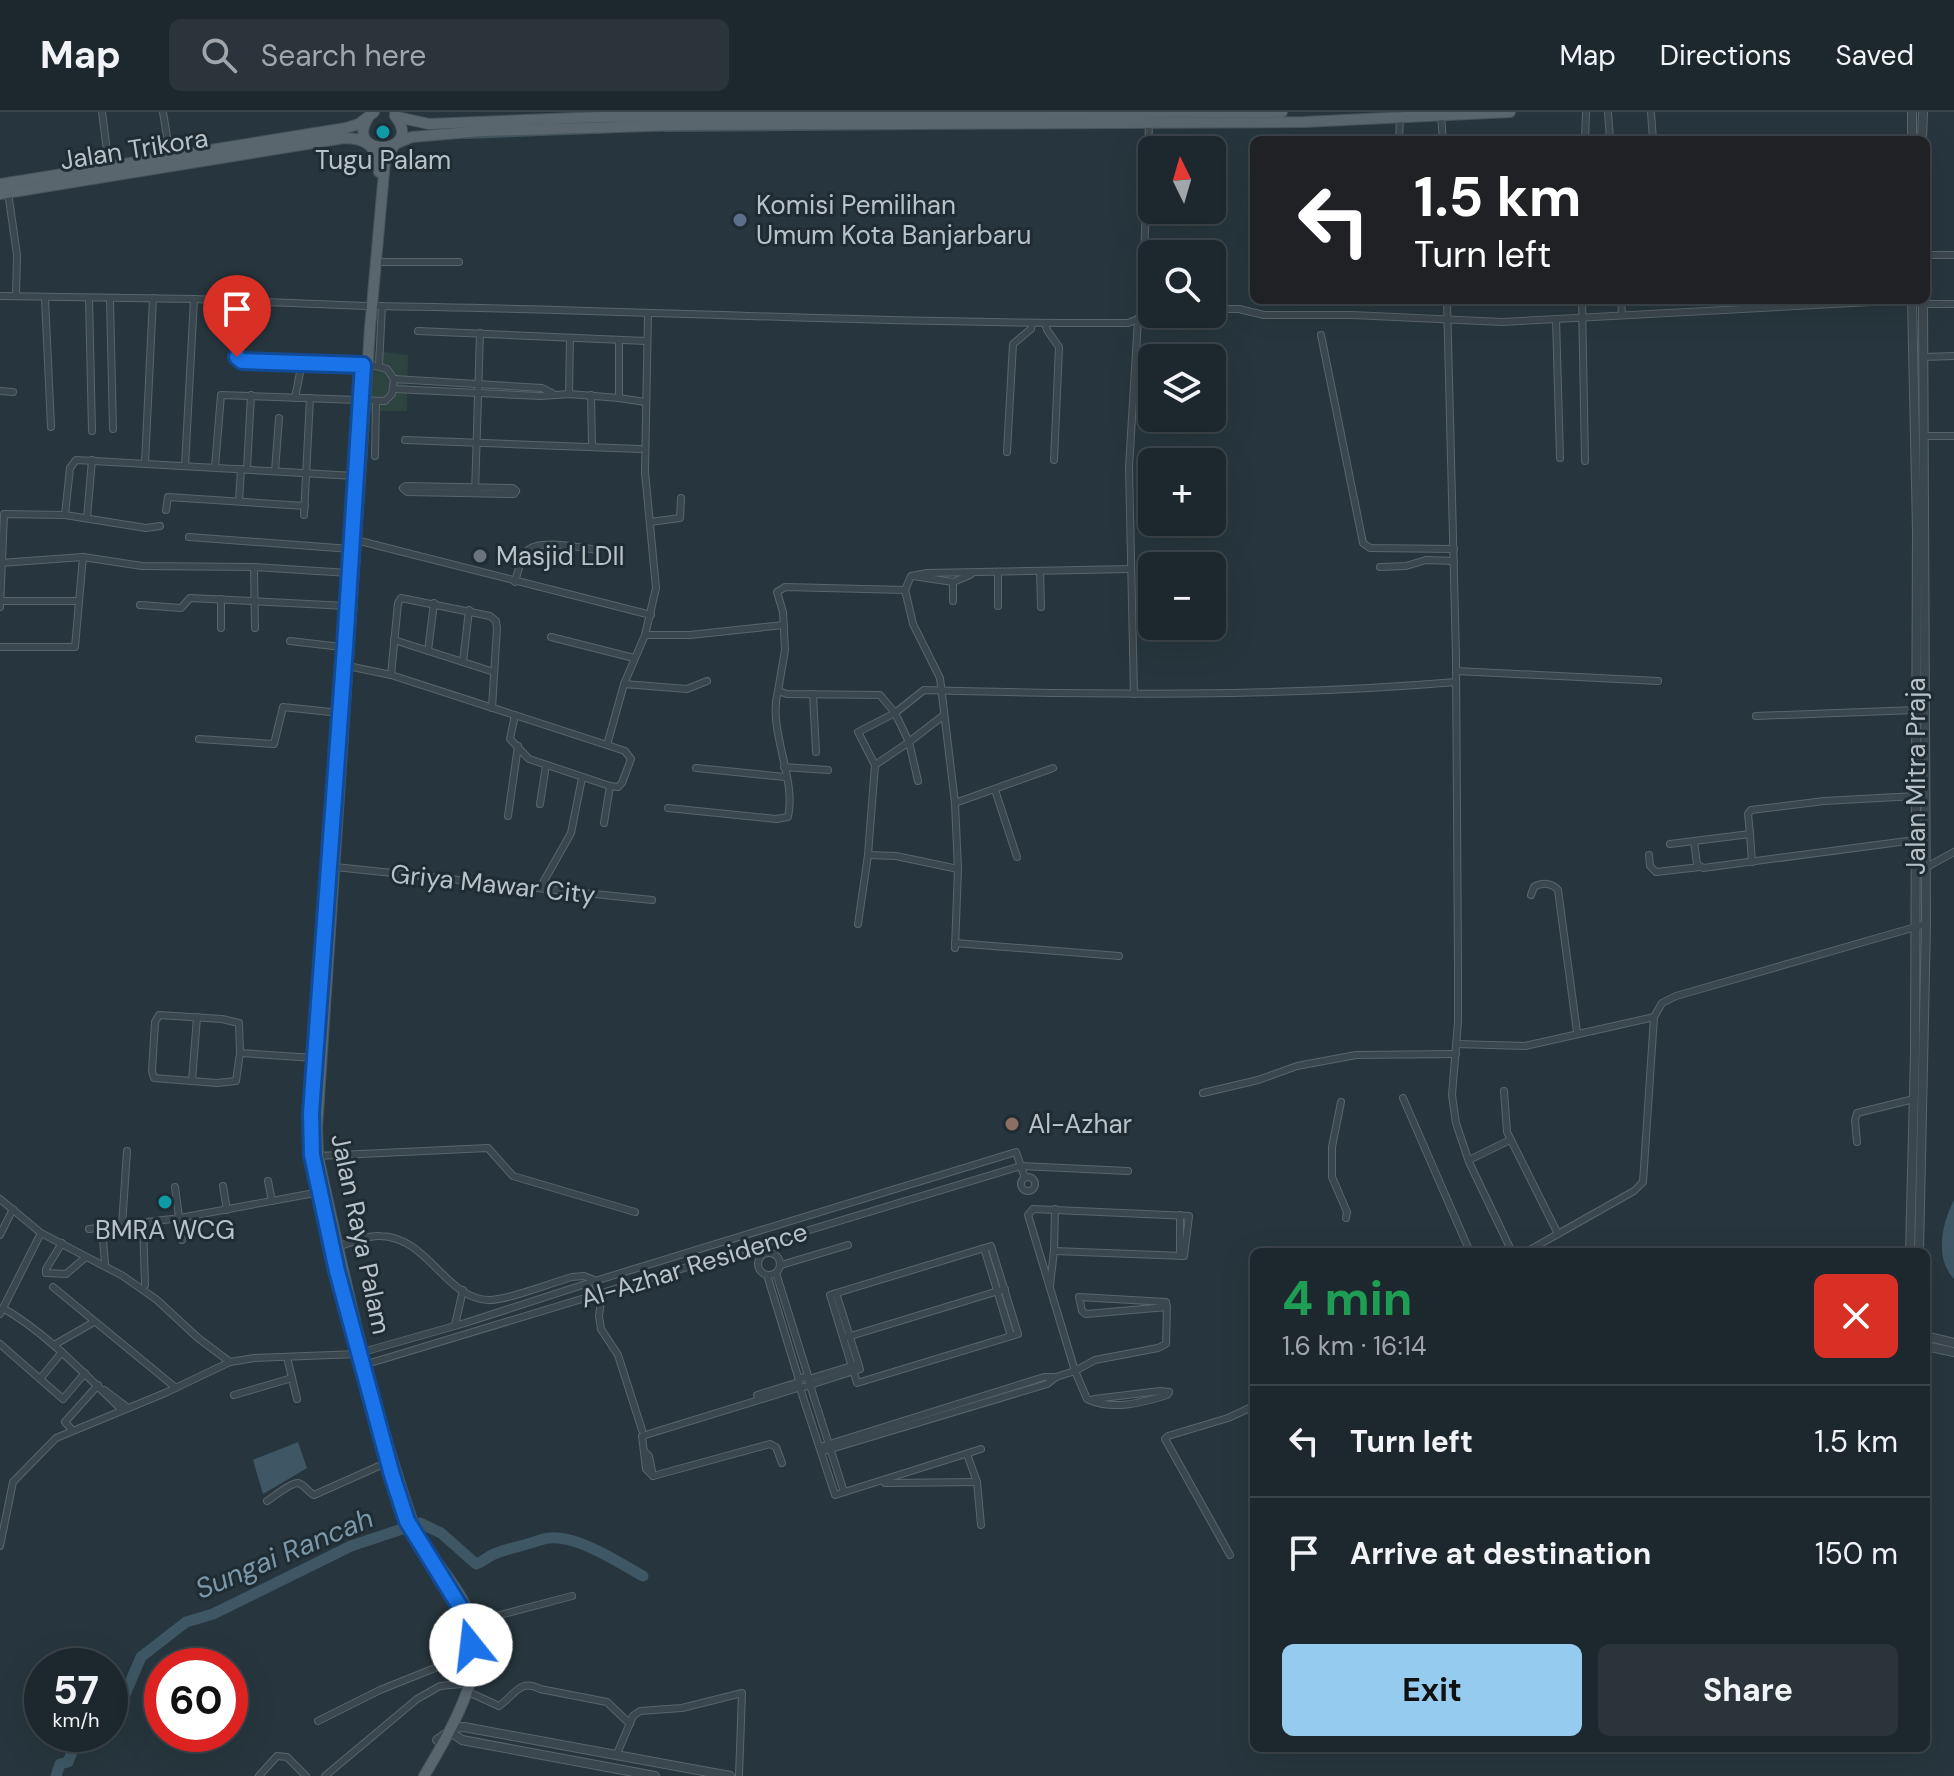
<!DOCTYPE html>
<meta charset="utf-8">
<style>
:root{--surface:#1d282e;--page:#2a343a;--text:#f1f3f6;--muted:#a0a6aa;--line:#3b444a;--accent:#96cbf0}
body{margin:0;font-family:"DM Sans",sans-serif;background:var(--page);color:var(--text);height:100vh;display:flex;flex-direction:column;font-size:30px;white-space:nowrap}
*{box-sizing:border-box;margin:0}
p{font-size:26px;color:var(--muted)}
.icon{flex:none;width:44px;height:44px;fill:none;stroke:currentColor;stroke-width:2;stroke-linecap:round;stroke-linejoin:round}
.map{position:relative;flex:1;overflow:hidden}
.sheet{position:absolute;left:1250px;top:1136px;width:680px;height:504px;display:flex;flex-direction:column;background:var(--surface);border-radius:12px;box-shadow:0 8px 32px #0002,0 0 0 2px var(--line)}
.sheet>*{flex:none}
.top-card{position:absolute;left:1250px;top:24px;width:680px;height:168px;border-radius:12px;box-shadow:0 8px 32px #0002,0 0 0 2px var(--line);background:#202124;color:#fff;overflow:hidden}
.needle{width:52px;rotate:355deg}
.fabs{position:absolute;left:1138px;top:24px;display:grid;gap:16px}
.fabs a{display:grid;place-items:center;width:88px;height:88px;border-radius:12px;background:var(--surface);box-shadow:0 8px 32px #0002,0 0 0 2px var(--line);font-size:40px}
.speed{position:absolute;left:24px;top:1536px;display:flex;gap:16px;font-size:40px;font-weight:700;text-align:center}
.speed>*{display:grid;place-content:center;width:104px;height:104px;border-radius:50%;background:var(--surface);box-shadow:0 8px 32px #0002,0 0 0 2px var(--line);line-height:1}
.speed small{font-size:20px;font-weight:400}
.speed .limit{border:12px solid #d22;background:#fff;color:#111}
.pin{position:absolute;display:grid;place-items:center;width:68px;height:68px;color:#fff;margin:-82px -34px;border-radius:50% 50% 50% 0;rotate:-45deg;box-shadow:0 0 8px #0007}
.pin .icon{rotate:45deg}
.me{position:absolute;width:88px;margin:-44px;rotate:344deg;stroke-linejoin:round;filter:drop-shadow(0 0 6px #0008)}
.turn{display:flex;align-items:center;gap:28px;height:168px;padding:0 32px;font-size:36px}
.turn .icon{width:104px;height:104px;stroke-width:2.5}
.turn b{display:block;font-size:56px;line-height:68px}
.round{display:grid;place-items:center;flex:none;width:84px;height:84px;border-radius:12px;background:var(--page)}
.head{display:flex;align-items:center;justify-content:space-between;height:136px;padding:0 32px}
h1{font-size:48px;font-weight:700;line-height:60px;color:#1e9e55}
.action{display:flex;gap:16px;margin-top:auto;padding:16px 32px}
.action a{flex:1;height:92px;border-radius:12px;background:var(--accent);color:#111;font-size:32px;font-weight:700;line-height:92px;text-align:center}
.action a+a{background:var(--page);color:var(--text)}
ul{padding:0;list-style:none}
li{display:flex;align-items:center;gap:24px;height:112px;padding:0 32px;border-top:2px solid var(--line)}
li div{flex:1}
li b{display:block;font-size:30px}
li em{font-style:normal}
header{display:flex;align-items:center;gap:48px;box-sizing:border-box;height:112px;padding:0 40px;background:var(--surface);border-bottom:2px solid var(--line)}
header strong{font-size:38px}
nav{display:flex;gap:44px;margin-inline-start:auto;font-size:28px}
.search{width:560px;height:72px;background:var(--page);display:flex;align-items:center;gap:20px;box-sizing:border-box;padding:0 28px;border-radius:12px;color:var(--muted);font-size:30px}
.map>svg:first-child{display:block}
</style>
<header>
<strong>Map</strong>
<div class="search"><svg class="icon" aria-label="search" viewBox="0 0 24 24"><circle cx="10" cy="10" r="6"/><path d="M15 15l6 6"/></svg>Search here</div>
<nav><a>Map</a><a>Directions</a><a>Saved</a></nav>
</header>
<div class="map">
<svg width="1954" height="1664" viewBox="0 0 1954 1664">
<rect width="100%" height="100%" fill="#27363e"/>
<path fill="#2c433f" d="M 368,238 L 408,243 L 407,299 L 364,299 Z"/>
<g fill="#3f5765">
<path d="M 1954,1088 L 1954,1167 C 1934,1146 1942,1111 1954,1088 Z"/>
<path d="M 298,1330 L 307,1356 L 263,1382 L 253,1348 Z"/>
</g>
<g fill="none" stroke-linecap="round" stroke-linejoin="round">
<g stroke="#3f5765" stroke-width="2">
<path d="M 665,19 L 914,17"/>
<path d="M 465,26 L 618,20"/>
</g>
<g stroke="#3f5765" stroke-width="11">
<path d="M 110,1607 L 120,1594 L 141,1545 L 186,1510 L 213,1502 L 351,1434 L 420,1411 L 441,1421 L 476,1452 C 483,1450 486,1446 492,1443 C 507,1436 525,1434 540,1428 C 570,1417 617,1450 643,1464"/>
<path d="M 56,1664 L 60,1652 L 68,1650 L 75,1632 L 86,1622"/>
</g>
<g stroke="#59656c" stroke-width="8">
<g id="minor">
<path d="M 102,0 L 109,54"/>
<path d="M 163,0 L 170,43"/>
<path d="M 1608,0 L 1610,28"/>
<path d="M 1651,0 L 1653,28"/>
<path d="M 1441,4 L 1443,28"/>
<path d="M 1399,28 L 1400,5"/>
<path d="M 1585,28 L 1586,0"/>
<path d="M 8,80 L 17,143 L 16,184"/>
<path d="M 1926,143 L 1954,143"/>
<path d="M 376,150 L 459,150"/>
<path d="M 0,184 L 194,187 L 366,194"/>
<path d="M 45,186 L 51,315"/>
<path d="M 89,186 L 92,319"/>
<path d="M 110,187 L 113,317"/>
<path d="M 1447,188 L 1456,544 L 1458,856 L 1458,910 L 1452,983 L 1456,1011 L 1469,1050 L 1512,1140"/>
<path d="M 1582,188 L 1585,349"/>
<path d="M 1621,188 L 1622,202"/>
<path d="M 240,189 L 237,241 L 239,248 L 363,253"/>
<path d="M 1923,192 L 1954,192"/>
<path d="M 372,194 C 624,197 876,212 1128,211 L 1138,207"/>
<path d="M 1212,197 L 1239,197 L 1264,203 L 1352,203 L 1502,210 L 1908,188"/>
<path d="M 1556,207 L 1560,346"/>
<path d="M 1045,211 L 1047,218 L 1059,235 L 1054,348"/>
<path d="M 418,219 L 646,229"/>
<path d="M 1321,223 L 1363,431 L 1370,436 L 1454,437"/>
<path d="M 1923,245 L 1954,244"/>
<path d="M 379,253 L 382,194"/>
<path d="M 394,267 L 542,276 L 552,281"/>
<path d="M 394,277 L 541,284 L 569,282 L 619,286 L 619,228"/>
<path d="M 0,279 L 13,280"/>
<path d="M 569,282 L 570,226"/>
<path d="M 591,283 L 592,335"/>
<path d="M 295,286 L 302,250"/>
<path d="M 619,286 L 645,290"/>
<path d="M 1925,324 L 1954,324"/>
<path d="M 405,328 L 640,337"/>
<path d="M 1007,340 L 1013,232 L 1031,217 L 1032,211"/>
<path d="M 375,344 L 376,290"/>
<path d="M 145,351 L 153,186"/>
<path d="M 185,354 L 194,187"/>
<path d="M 215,355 L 221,283 L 385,289 L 392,282 L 394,267 L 387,257 L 368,252"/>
<path d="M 247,357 L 251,283"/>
<path d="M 275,359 L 279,306"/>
<path d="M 403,376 L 407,380 L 514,382 L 516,379"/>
<path d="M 403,376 L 406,374 L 513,376 L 516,379"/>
<path d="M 475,381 L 480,221"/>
<path d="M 239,389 L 241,357"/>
<path d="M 166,398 L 168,385 L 305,394"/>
<path d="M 65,403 L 70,356 L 76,348 L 355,364"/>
<path d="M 304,403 L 310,286"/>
<path d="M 87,406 L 92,348"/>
<path d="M 650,410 L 680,406 L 681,386"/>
<path d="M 189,425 L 351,437"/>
<path d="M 356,428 L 651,503"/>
<path d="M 0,451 L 83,445 L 142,454 L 254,455 L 349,461"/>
<path d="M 254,455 L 255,516"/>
<path d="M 1380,455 L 1406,454 L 1426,448 L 1454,449"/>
<path d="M 1040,459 L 1041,495"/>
<path d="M 913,464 L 953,470"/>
<path d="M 515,470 C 518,460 520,447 527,439 C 539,426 582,436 598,438"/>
<path d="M 1,489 L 79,489"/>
<path d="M 953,489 L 953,470 L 970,463"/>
<path d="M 140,493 L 181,496 L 190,486 L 347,494"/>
<path d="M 998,494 L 998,460"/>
<path d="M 0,495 L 4,402 L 65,403 L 146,416 L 160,414"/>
<path d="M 221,516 L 221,487"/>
<path d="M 645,523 L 690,523 L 784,513"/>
<path d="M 551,525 L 634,546"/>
<path d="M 394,528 L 494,560"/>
<path d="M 290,529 L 350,536"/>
<path d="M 0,535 L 75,535 L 83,445"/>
<path d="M 428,539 L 434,491"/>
<path d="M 463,550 L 469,498"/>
<path d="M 348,554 L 391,563 L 607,633 L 625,639 L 631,647 L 622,671 L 618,675 L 610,674 L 529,647 L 510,627 L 515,603"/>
<path d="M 1456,559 L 1658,569"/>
<path d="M 391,563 L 398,491 L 401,486 L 490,504 L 496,509 L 497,516 L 492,596"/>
<path d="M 624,572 L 687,577 L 707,569"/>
<path d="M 813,582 L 816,640"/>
<path d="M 1134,582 L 1129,355 L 1138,207 L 1142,199 L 1149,12"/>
<path d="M 1756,604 L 1916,598"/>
<path d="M 199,627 L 274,632 L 283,595 L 340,601"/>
<path d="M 607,633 L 624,572 L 645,523 L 656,476 L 645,360 L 648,201"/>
<path d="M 875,653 L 909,630 L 895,601 L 880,583 L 787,582 L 778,579 L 785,538 L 783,500 L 777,480 L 785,475 L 905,478"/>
<path d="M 784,655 L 828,658"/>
<path d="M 696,656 L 785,665"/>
<path d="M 918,669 L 909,630 L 944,603"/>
<path d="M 995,678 L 1017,745"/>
<path d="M 955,691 L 1053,656"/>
<path d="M 540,692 L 546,653"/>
<path d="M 668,696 L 776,707 L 788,705 C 797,667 767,617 778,579"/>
<path d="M 508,704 L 518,634"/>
<path d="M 604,711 L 610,674"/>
<path d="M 1750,722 L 1752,750"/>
<path d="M 1694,729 L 1697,752 L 1703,756 L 1915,728"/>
<path d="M 1670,732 L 1750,722 L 1748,702 L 1751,698 L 1824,689 L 1916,684"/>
<path d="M 868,743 L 896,744 L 958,757"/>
<path d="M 1649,743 L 1650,754 L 1656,760 L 1700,755"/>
<path d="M 335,755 L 652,788"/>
<path d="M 1925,756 L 1954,740"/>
<path d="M 540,776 L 571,721 L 582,666"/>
<path d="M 1531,783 L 1534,775 C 1542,770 1552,771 1558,778 L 1577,920"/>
<path d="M 858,812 L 868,743 L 875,653 L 858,620 L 895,601 L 924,578 C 1101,583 1279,585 1456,570"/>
<path d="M 955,831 L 1119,844"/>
<path d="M 955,836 L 958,757 L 955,691 L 940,566 L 913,512 L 905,478 L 911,464 L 927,461 L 1130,457"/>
<path d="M 159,903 L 222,907 L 239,911 L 240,941 L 236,969 L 217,971 L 154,966 L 152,959 L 155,910 Z"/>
<path d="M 1456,932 L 1525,934 L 1654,905"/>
<path d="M 240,941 L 315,946"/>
<path d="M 192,969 L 197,905"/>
<path d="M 1504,979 L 1507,1020 L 1558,1122"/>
<path d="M 1203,981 L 1258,968 L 1297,954 L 1356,943 L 1456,942"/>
<path d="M 1403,986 L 1470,1140"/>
<path d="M 1341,990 L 1332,1035 L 1332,1065 L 1347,1100 L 1346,1106"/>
<path d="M 1857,1030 L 1855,1008 L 1857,1001 L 1914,987"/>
<path d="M 318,1044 L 488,1036 L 513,1064 L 635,1100"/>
<path d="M 1469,1048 L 1510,1028"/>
<circle cx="1028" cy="1072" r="7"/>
<path d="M 268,1069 L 272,1089"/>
<path d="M 223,1074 L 227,1098"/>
<path d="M 175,1075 L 182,1128"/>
<path d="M 0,1087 L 41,1121 L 123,1164 L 157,1188 L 198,1226 L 230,1250"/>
<path d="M 143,1111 L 145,1173"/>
<path d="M 122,1114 L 127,1039"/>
<path d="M 102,1115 L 105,1151"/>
<path d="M 89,1117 L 180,1106 L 320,1080"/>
<path d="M 0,1123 L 13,1097"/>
<path d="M 62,1131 L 46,1157 L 46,1161 L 66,1162 L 86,1145"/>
<path d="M 991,1134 L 1018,1222 L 857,1271 L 830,1183 Z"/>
<path d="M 332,1136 C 348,1133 364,1123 380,1124 C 429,1125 445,1187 489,1188 C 508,1188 551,1171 572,1165 L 584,1164 L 594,1168 L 601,1189 L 599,1204 L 601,1217 L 618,1243 L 642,1318"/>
<path d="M 984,1136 L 1011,1224"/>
<path d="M 1054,1139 L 1184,1144 L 1189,1104 L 1033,1097 L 1028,1103 L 1075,1259 L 1087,1287 C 1113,1299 1140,1291 1167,1283 L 1169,1280"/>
<path d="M 1526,1140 L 1634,1079 L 1643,1070 L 1654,905 L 1662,891 L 1676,884 L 1926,812"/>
<circle cx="769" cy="1152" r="11"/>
<path d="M 1180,1144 L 1180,1103"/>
<path d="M 781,1153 L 848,1133"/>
<path d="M 776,1161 L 809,1267 L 858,1252"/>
<path d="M 767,1163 L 799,1268"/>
<path d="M 1050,1173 L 1054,1139 L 1055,1097"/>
<path d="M 53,1175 L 176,1276"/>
<path d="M 836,1181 L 859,1254"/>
<path d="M 3,1196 C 49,1223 84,1262 122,1298"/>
<path d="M 0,1202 L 41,1121"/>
<path d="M 455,1213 L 463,1178"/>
<path d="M 844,1226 L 1005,1177"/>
<path d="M 0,1232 L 63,1287 L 85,1261"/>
<path d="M 54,1233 L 94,1210"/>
<path d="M 363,1240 L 465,1211 L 595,1169 L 1016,1040 L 1025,1066"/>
<path d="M 367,1252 L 1021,1054 L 1128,1059"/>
<path d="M 292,1266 L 297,1287"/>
<path d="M 40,1267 L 62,1240"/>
<path d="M 801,1276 L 810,1273 L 807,1265 L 800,1266 L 799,1273 L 835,1383 L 981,1337"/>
<path d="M 104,1278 L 128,1296"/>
<path d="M 234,1283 L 292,1266 L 287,1245"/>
<path d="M 757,1283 L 799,1270"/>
<path d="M 1094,1287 L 1160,1279 L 1169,1280"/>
<path d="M 72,1318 L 65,1310 L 98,1273"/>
<path d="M 820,1335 L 1044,1265 L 1056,1265"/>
<path d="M 821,1340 L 1047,1272 L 1056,1265 L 1075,1259 L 1095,1248 L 1158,1236 L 1166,1232 L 1167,1195 L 1166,1190 L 1079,1185 L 1082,1199 L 1086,1202 L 1167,1195"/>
<path d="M 646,1341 L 649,1344 L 653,1364"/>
<path d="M 967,1342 L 977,1370 L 981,1413"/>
<path d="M 782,1351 L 776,1335 L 770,1332 L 653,1364 L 646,1357 L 642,1324 L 801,1275"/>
<path d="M 885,1371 L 977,1370"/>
<path d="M 844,1380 L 810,1273 L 860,1257"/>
<path d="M 267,1389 C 275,1384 290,1371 298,1371 C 304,1372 309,1381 314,1383 L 388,1350"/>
<path d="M 0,1434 L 13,1370 L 56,1326 L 165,1281 L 230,1250 L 254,1246 L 358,1242"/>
<path d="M 1230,1443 L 1165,1327 L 1168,1324 L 1228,1306 L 1254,1294"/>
<path d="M 473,1510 L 572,1484"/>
<path d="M 466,1579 L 499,1594 C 515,1583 520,1566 540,1577 L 607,1590 L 630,1612"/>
<path d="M 318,1609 L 380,1578 L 470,1542"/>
<path d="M 616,1644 L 633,1604 L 640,1599 L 682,1596 L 742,1581 L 739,1664"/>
<path d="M 259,1664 L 277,1644 L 287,1645 L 306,1664"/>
<path d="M 325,1664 L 417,1587 L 440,1574 L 462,1572"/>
</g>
</g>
<g stroke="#59656c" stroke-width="10">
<g id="tertiary">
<path d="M 1912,0 L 1912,28"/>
<path d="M 1922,28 L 1923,0"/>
<path d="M 1910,1140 L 1915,940 L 1917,418 L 1912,188"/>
<path d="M 1919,1140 L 1926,812 L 1923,188"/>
<path d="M 1926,1224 L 1954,1231"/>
<path d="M 1926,1234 L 1954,1240"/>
<path d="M 449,1619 L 462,1628 L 655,1664"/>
<path d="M 437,1628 L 454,1616 L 464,1615 L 730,1664"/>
</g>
</g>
<g stroke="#48535a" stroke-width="12">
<g id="primary">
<path d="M 395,0 L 397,5 L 429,12 L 600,5 L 1282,0"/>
<path d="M 368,6 C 343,47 426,43 395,4"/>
<path d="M 0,72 L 346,16 L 359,12 L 374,0"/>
<path d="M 0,82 L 344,26 C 368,26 378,36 379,60"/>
<path d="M 424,1664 C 445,1629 479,1571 476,1530 C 472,1478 425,1448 410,1402 C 370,1285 344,1164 318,1044 L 317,1016 L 370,216 L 385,49 L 395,32 L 412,25 L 482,19 L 684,13 L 1304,10 L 1510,0"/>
</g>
</g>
<use href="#minor" stroke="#3b474e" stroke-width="6"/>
<use href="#tertiary" stroke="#3b474e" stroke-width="8"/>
<use href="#primary" stroke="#59666e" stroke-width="10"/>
</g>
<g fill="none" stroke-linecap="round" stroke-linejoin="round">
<g stroke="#114b97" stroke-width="20">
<path id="route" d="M 237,245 L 242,249 L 363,253 L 345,535 L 311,1001 L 312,1043 L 337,1159 L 392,1363 L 407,1409 L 462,1498 L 471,1533"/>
</g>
<use href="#route" stroke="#1a73e8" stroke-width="14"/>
</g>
<g fill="#0f9aa8" stroke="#202c33" stroke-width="3">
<circle cx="383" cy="20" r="8"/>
<circle cx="165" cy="1090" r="8"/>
</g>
<circle fill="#5c6f8a" stroke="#202c33" stroke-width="3" cx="740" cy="108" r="8"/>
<circle fill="#6b7280" stroke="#202c33" stroke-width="3" cx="480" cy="444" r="8"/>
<circle fill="#8d6e63" stroke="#202c33" stroke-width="3" cx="1012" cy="1012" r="8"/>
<g text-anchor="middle" stroke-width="6" stroke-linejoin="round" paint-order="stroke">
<g font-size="26" fill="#b8c2c9" stroke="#202c33">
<text transform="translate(134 37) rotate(-9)" y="9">Jalan Trikora</text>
<text transform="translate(1916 664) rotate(-90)" y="9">Jalan Mitra Praja</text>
<text transform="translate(493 772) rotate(6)" y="9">Griya Mawar City</text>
<text transform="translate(361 1122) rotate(78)" y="9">Jalan Raya Palam</text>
<text transform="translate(694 1153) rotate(-17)" y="9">Al-Azhar Residence</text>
</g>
<g font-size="26" fill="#b8c2c9" stroke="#202c33" text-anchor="start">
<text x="383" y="57" text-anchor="middle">Tugu Palam</text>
<text x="756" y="102">Komisi Pemilihan<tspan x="756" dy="30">Umum Kota Banjarbaru</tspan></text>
<text x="496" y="453">Masjid LDII</text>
<text x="1028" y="1021">Al-Azhar</text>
<text x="165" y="1127" text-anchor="middle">BMRA WCG</text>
</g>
<g font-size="28" font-style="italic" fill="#7b98aa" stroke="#202c33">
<text transform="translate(284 1441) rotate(-23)" y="10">Sungai Rancah</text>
</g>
</g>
</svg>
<div class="fabs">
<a><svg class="needle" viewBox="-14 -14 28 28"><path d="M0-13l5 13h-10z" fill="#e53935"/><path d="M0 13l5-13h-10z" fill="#a0a6aa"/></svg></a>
<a><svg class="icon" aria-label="search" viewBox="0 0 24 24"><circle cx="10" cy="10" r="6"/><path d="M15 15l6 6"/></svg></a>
<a><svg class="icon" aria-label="layers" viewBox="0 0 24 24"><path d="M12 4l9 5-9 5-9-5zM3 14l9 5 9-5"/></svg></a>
<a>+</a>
<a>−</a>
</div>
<div class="speed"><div>57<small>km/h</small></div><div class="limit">60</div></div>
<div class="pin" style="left:237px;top:245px;background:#d93025"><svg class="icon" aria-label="arrive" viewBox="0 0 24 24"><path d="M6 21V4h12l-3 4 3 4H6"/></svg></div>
<svg class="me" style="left:471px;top:1533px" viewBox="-20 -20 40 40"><circle r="19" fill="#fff"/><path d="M0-13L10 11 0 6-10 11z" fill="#1a73e8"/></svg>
<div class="top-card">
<div class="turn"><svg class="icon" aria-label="left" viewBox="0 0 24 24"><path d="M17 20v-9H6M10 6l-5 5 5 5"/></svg><div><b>1.5 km</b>Turn left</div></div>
</div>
<section class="sheet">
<div class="head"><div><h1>4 min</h1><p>1.6 km · 16:14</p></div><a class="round" style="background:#d93025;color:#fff"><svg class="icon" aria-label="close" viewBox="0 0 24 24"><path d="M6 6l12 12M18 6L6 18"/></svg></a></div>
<ul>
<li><svg class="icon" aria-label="left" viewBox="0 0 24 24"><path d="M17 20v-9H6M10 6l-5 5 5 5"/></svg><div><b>Turn left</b></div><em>1.5 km</em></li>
<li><svg class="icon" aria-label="arrive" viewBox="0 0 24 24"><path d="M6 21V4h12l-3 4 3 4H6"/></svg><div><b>Arrive at destination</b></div><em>150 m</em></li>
</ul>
<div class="action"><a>Exit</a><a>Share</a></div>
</section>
</div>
